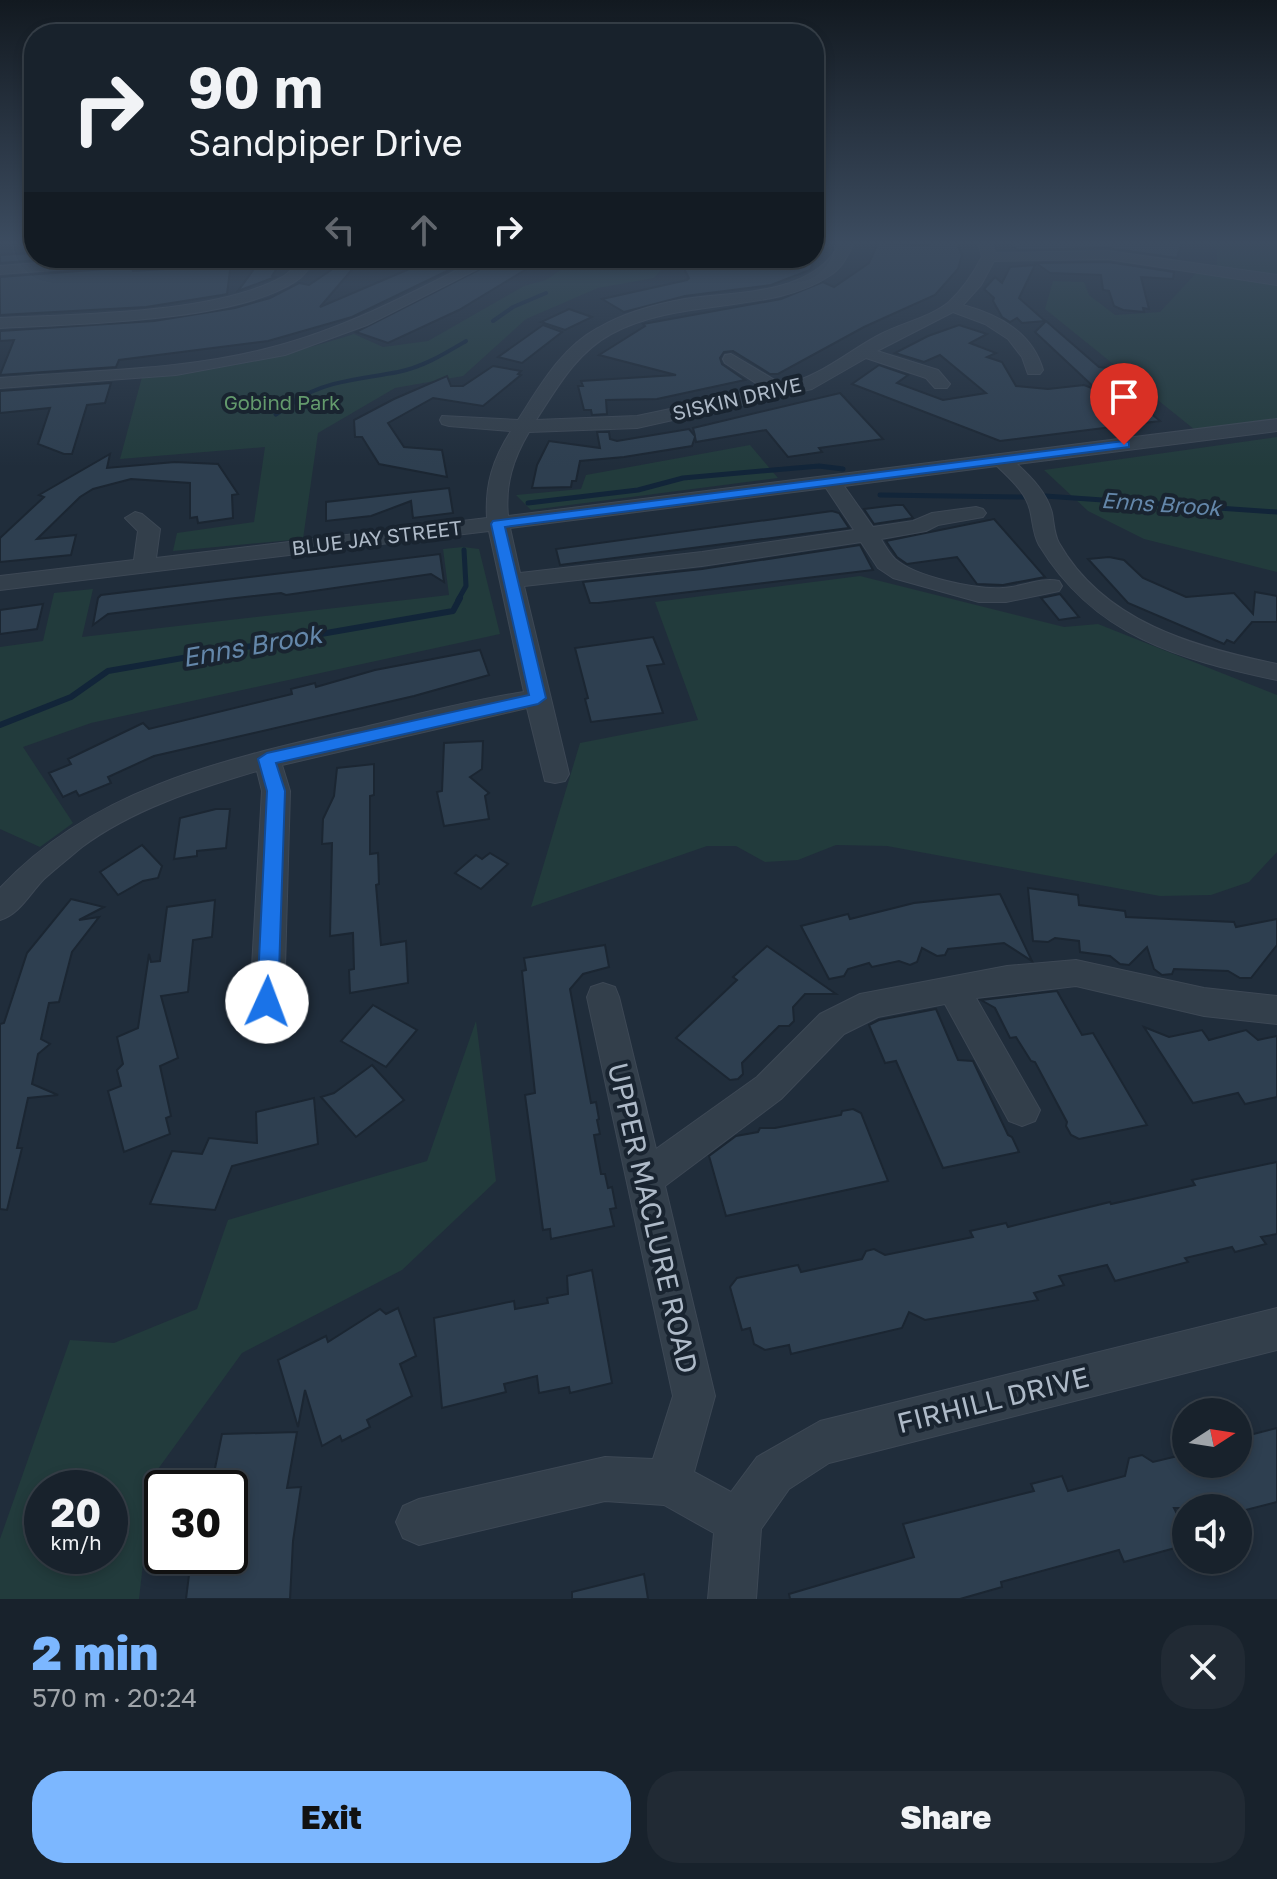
<!DOCTYPE html>
<meta charset="utf-8">
<style>
:root{--surface:#18222c;--page:#212a34;--text:#f1f3f6;--muted:#9fa4a9;--line:#363f48;--accent:#7cb7ff}
body{margin:0;font-family:"Golos Text",sans-serif;background:var(--page);color:var(--text);height:100vh;display:flex;flex-direction:column;font-size:30px;white-space:nowrap}
*{box-sizing:border-box;margin:0}
p{font-size:26px;color:var(--muted)}
.icon{flex:none;width:44px;height:44px;fill:none;stroke:currentColor;stroke-width:2;stroke-linecap:round;stroke-linejoin:round}
.map{position:relative;height:1599px;overflow:hidden}
.panel{display:flex;flex-direction:column;background:var(--surface);flex:1}
.panel>*{flex:none}
.guide{position:absolute;left:24px;top:24px;width:800px;height:244px;border-radius:32px;box-shadow:0 4px 12px #0003,0 0 0 2px var(--line);background:#18222c;color:var(--text);overflow:hidden}
.needle{width:52px;rotate:78deg}
.controls{position:absolute;left:1172px;top:1398px;display:grid;gap:16px}
.controls a{display:grid;place-items:center;width:80px;height:80px;border-radius:50%;background:var(--surface);box-shadow:0 4px 12px #0003,0 0 0 2px var(--line);font-size:40px}
.speed{position:absolute;left:24px;top:1470px;display:flex;gap:16px;font-size:40px;font-weight:700;text-align:center}
.speed>*{display:grid;place-content:center;width:104px;height:104px;border-radius:50%;background:var(--surface);box-shadow:0 4px 12px #0003,0 0 0 2px var(--line);line-height:1}
.speed small{font-size:20px;font-weight:400}
.speed .limit{border:4px solid #111;border-radius:12px;background:#fff;color:#111}
.pin{position:absolute;display:grid;place-items:center;width:68px;height:68px;color:#fff;margin:-82px -34px;border-radius:50% 50% 50% 0;rotate:-45deg;box-shadow:0 0 8px #0007}
.pin .icon{rotate:45deg}
.me{position:absolute;width:88px;margin:-44px;rotate:2deg;stroke-linejoin:round;filter:drop-shadow(0 0 6px #0008)}
.turn{display:flex;align-items:center;gap:28px;height:168px;padding:0 32px;font-size:36px}
.turn .icon{width:104px;height:104px;stroke-width:2.5}
.turn b{display:block;font-size:56px;line-height:68px}
.lanes{display:flex;align-items:center;height:76px;padding:0 32px;background:#0003;justify-content:center;gap:40px;direction:ltr}
.lanes .off{opacity:.35}
.round{display:grid;place-items:center;flex:none;width:84px;height:84px;border-radius:32px;background:var(--page)}
.headline{display:flex;align-items:center;justify-content:space-between;height:136px;padding:0 32px}
h1{font-size:48px;font-weight:800;line-height:60px;color:var(--accent)}
.cta{display:flex;gap:16px;margin-top:auto;padding:16px 32px}
.cta a{flex:1;height:92px;border-radius:32px;background:var(--accent);color:#111;font-size:32px;font-weight:800;line-height:92px;text-align:center}
.cta a+a{background:var(--page);color:var(--text)}
.map>svg:first-child{display:block}
</style>
<div class="map">
<svg width="1277" height="1599" viewBox="0 0 1277 1599">
<rect width="100%" height="100%" fill="#202d3b"/>
<g fill="#223b3c" fill-rule="evenodd">
<path d="M 1206,243 L 1277,243 L 1277,277 L 1217,267 L 1217,250 Z"/>
<path d="M 578,258 L 668,258 L 669,261 L 654,278 L 598,288 L 526,319 L 463,376 L 395,388 L 318,433 L 303,539 L 173,551 L 177,533 L 254,522 L 265,447 L 120,459 L 142,377 C 218,370 282,357 354,334 L 383,347 L 428,341 L 524,286 L 546,280 Z"/>
<path d="M 1198,271 L 1277,284 L 1277,419 L 1195,430 L 1045,309 L 1053,281 L 1084,282 L 1089,295 L 1115,315 L 1160,312 Z"/>
<path d="M 1277,437 L 1277,572 L 1144,539 L 1088,511 L 1044,470 Z"/>
<path d="M 750,445 L 778,478 L 531,510 L 516,495 L 581,489 L 586,475 Z"/>
<path d="M 463,547 L 479,549 L 500,634 L 91,723 L 23,747 L 73,823 L 40,847 L 0,829 L 0,647 L 43,641 L 54,593 L 93,589 L 82,637 L 449,595 L 443,549 Z"/>
<path d="M 860,576 L 1064,627 L 1098,624 L 1277,695 L 1277,852 L 1249,882 L 1211,895 L 1160,896 L 887,846 L 836,845 L 798,860 L 765,862 L 736,846 L 707,846 L 531,907 L 580,743 L 698,720 L 655,602 Z"/>
<path d="M 476,1021 L 496,1181 L 402,1270 L 242,1353 L 153,1476 L 139,1599 L 0,1599 L 0,1539 L 70,1340 L 114,1343 L 197,1309 L 228,1220 L 427,1161 ZM 42,1488 L 110,1488 L 110,1556 L 42,1556 Z"/>
</g>
<g fill="none" stroke-linecap="round" stroke-linejoin="round">
<g stroke="#122539" stroke-width="4">
<path d="M 493,321 L 513,307 L 546,293"/>
<path d="M 295,401 C 326,380 363,379 398,372 C 423,367 444,354 466,341"/>
</g>
<g stroke="#122539" stroke-width="5">
<path d="M 276,414 L 298,399"/>
<path d="M 880,495 L 1025,497"/>
<path d="M 1045,496 L 1277,512"/>
<path d="M 528,503 L 638,490 L 683,478 L 819,466 L 843,469"/>
<path d="M 458,600 L 466,586 L 464,550"/>
</g>
<path stroke="#122539" stroke-width="6" d="M 0,725 L 71,697 L 108,671 L 453,611 L 460,598"/>
</g>
<g fill="#2e3f50" stroke="#1b2632" stroke-width="2">
<path d="M 878,243 L 930,246 L 929,243 L 957,243 L 962,255 L 958,269 L 935,295 L 864,327 L 778,374 L 770,374 L 733,351 L 724,352 L 720,358 L 722,364 L 745,380 L 657,399 L 606,400 L 607,414 L 592,415 L 591,410 L 584,410 L 578,386 L 583,386 L 581,381 L 676,375 L 599,355 L 645,326 L 643,324 L 781,299 L 823,282 L 834,287 L 869,263 Z"/>
<path d="M 1009,243 L 1182,243 L 1177,258 L 1108,248 L 1018,250 Z"/>
<path d="M 34,253 L 34,258 L 64,258 L 0,263 L 0,255 Z"/>
<path d="M 262,258 L 284,258 L 272,276 L 275,277 L 238,291 Z"/>
<path d="M 336,258 L 362,258 L 320,307 L 435,258 L 474,258 L 352,317 L 268,341 L 119,360 L 116,367 L 0,375 L 14,340 L 0,341 L 0,331 L 154,321 L 235,308 L 270,298 L 299,283 L 309,285 L 331,270 Z"/>
<path d="M 502,258 L 545,258 L 459,310 L 388,343 L 356,332 Z"/>
<path d="M 718,258 L 816,258 L 810,270 L 771,285 L 685,296 L 624,312 L 602,299 L 687,280 L 689,278 L 681,263 L 719,261 Z"/>
<path d="M 231,262 L 227,294 L 222,295 L 146,307 L 0,315 L 0,277 L 132,267 L 133,271 L 165,269 Z"/>
<path d="M 1108,262 L 1174,272 L 1173,279 L 1141,277 L 1149,309 L 1143,308 L 1144,312 L 1123,310 L 1114,306 L 1109,291 L 1103,290 L 1101,275 L 1050,273 L 1036,263 Z"/>
<path d="M 1035,265 L 1019,298 L 1045,321 L 1022,323 L 1017,318 L 1010,322 L 1002,317 L 993,301 L 994,298 L 984,289 L 995,277 L 1002,283 L 1010,267 Z"/>
<path d="M 569,309 L 592,317 L 565,330 L 541,322 Z"/>
<path d="M 1046,321 L 1099,367 L 1107,368 L 1108,375 L 1112,375 L 1112,389 L 1133,398 L 1160,421 L 1000,441 L 852,384 L 879,365 L 908,375 L 897,383 L 943,400 L 986,393 L 940,355 L 924,362 L 895,353 L 928,336 L 959,325 L 987,334 L 970,343 L 996,353 L 987,357 L 1002,362 L 1016,386 L 1048,389 L 1084,385 L 1097,390 L 1035,332 Z"/>
<path d="M 543,325 L 562,332 L 522,363 L 498,357 Z"/>
<path d="M 493,366 L 521,371 L 518,374 L 521,375 L 483,406 L 433,398 L 388,423 L 404,447 L 442,450 L 447,477 L 379,464 L 362,437 L 355,437 L 354,420 L 394,399 L 447,376 L 451,386 L 463,386 Z"/>
<path d="M 111,383 L 105,403 L 87,405 L 72,454 L 64,454 L 38,444 L 50,408 L 0,413 L 0,391 Z"/>
<path d="M 840,393 L 883,439 L 819,448 L 822,452 L 788,457 L 766,430 L 696,442 L 695,437 L 692,446 L 624,457 L 580,461 L 576,481 L 572,481 L 571,487 L 532,488 L 537,465 L 549,441 L 600,448 L 597,432 L 609,432 L 610,439 L 617,441 L 689,429 L 695,436 L 693,428 Z"/>
<path d="M 110,454 L 107,468 L 175,462 L 218,464 L 238,494 L 232,495 L 233,518 L 198,523 L 197,517 L 190,518 L 190,483 L 131,479 L 93,489 L 80,497 L 37,539 L 76,535 L 71,555 L 0,562 L 0,538 L 44,497 L 39,495 Z"/>
<path d="M 449,488 L 453,513 L 413,518 L 411,501 L 371,516 L 326,521 L 326,502 Z"/>
<path d="M 896,505 L 903,505 L 913,518 L 874,524 L 864,509 Z"/>
<path d="M 832,511 L 839,513 L 849,528 L 560,565 L 556,549 Z"/>
<path d="M 994,519 L 1045,577 L 1003,585 L 977,584 L 957,557 L 907,564 L 897,557 L 886,541 Z"/>
<path d="M 860,545 L 873,570 L 598,603 L 590,603 L 583,582 L 702,569 Z"/>
<path d="M 440,554 L 444,582 L 431,574 L 286,595 L 281,593 L 227,599 L 108,614 L 93,625 L 98,598 L 101,595 Z"/>
<path d="M 1109,557 L 1124,560 L 1143,578 L 1186,597 L 1234,593 L 1253,614 L 1255,592 L 1277,596 L 1277,622 L 1252,622 L 1234,643 L 1227,640 L 1224,644 L 1128,603 L 1088,559 Z"/>
<path d="M 1060,594 L 1079,617 L 1059,620 L 1041,598 Z"/>
<path d="M 43,604 L 37,629 L 0,634 L 0,610 Z"/>
<path d="M 653,637 L 664,664 L 647,666 L 663,713 L 591,722 L 585,699 L 588,698 L 575,648 Z"/>
<path d="M 480,650 L 489,675 L 414,696 L 154,756 L 108,777 L 111,783 L 79,796 L 76,791 L 63,797 L 49,773 L 71,764 L 68,759 L 143,723 L 149,729 L 292,694 L 291,689 L 315,683 L 316,687 L 375,670 Z"/>
<path d="M 483,741 L 482,769 L 470,777 L 489,793 L 485,796 L 489,819 L 444,826 L 437,792 L 442,791 L 444,743 Z"/>
<path d="M 374,764 L 374,795 L 370,796 L 370,854 L 378,853 L 379,884 L 376,885 L 381,945 L 406,941 L 408,983 L 350,993 L 349,970 L 354,969 L 353,933 L 330,936 L 332,843 L 322,844 L 323,819 L 334,796 L 337,768 Z"/>
<path d="M 216,809 L 230,809 L 226,848 L 197,851 L 197,856 L 174,859 L 180,818 Z"/>
<path d="M 142,845 L 162,866 L 158,878 L 143,881 L 118,895 L 100,872 Z"/>
<path d="M 490,853 L 508,864 L 481,889 L 455,873 L 476,855 L 482,859 Z"/>
<path d="M 1028,888 L 1078,895 L 1079,905 L 1125,911 L 1126,917 L 1234,922 L 1236,927 L 1277,919 L 1277,945 L 1251,978 L 1240,978 L 1228,971 L 1174,969 L 1172,974 L 1162,975 L 1154,969 L 1147,947 L 1129,965 L 1120,964 L 1110,956 L 1080,952 L 1079,941 L 1055,938 L 1048,942 L 1033,941 Z"/>
<path d="M 1000,894 L 1032,961 L 1004,943 L 948,949 L 945,955 L 937,956 L 922,948 L 917,962 L 910,965 L 899,961 L 872,967 L 869,963 L 848,969 L 844,976 L 829,979 L 801,926 L 848,914 L 850,919 L 914,903 Z"/>
<path d="M 71,899 L 104,907 L 79,920 L 99,917 L 72,952 L 59,1002 L 49,1003 L 41,1039 L 50,1044 L 38,1054 L 32,1084 L 58,1095 L 28,1098 L 17,1148 L 22,1148 L 7,1210 L 0,1209 L 0,1024 L 4,1023 L 27,953 Z"/>
<path d="M 215,900 L 212,937 L 193,940 L 188,992 L 161,996 L 178,1058 L 160,1066 L 171,1116 L 166,1118 L 170,1134 L 124,1152 L 108,1091 L 121,1086 L 117,1070 L 123,1064 L 117,1037 L 138,1028 L 149,954 L 151,962 L 160,961 L 167,907 Z"/>
<path d="M 605,945 L 609,967 L 583,974 L 570,989 L 591,1103 L 596,1102 L 599,1119 L 597,1120 L 600,1134 L 594,1135 L 601,1174 L 605,1174 L 608,1188 L 612,1187 L 616,1208 L 610,1209 L 614,1226 L 551,1239 L 550,1229 L 543,1230 L 525,1095 L 535,1093 L 522,971 L 526,970 L 524,958 Z"/>
<path d="M 767,946 L 836,994 L 805,994 L 793,1007 L 794,1021 L 789,1026 L 779,1026 L 742,1063 L 743,1074 L 738,1079 L 730,1080 L 676,1038 L 737,980 L 733,977 Z"/>
<path d="M 1057,991 L 1082,1035 L 1093,1033 L 1147,1125 L 1079,1139 L 1071,1135 L 1066,1126 L 1067,1122 L 1035,1062 L 1031,1061 L 1016,1037 L 1010,1038 L 995,1008 L 981,1000 Z"/>
<path d="M 373,1005 L 417,1030 L 386,1067 L 341,1041 Z"/>
<path d="M 936,1009 L 958,1060 L 973,1061 L 1008,1135 L 1012,1137 L 1019,1152 L 943,1168 L 896,1061 L 885,1063 L 869,1025 L 879,1020 Z"/>
<path d="M 1144,1027 L 1169,1037 L 1202,1030 L 1209,1040 L 1246,1030 L 1258,1040 L 1277,1036 L 1277,1097 L 1245,1104 L 1238,1093 L 1193,1103 Z"/>
<path d="M 372,1065 L 404,1100 L 356,1137 L 321,1097 L 334,1093 Z"/>
<path d="M 314,1098 L 318,1144 L 232,1166 L 215,1210 L 150,1204 L 172,1151 L 202,1154 L 209,1138 L 257,1143 L 256,1112 Z"/>
<path d="M 853,1109 L 861,1113 L 888,1181 L 726,1216 L 709,1156 L 736,1136 L 758,1132 L 760,1128 L 775,1128 L 841,1115 L 842,1111 Z"/>
<path d="M 1277,1162 L 1277,1234 L 1261,1237 L 1266,1244 L 1235,1252 L 1232,1247 L 1185,1258 L 1188,1262 L 1115,1281 L 1107,1265 L 1059,1276 L 1064,1285 L 1034,1293 L 1038,1300 L 925,1320 L 909,1312 L 902,1328 L 791,1354 L 789,1345 L 765,1350 L 754,1344 L 750,1328 L 742,1330 L 730,1287 L 737,1278 L 798,1265 L 801,1272 L 862,1259 L 866,1251 L 874,1249 L 885,1255 L 973,1237 L 970,1231 L 1006,1223 L 1008,1227 L 1110,1202 L 1111,1204 L 1195,1185 L 1192,1180 Z"/>
<path d="M 592,1270 L 612,1383 L 570,1393 L 569,1387 L 539,1393 L 537,1376 L 504,1384 L 506,1392 L 442,1408 L 434,1318 L 514,1301 L 515,1309 L 548,1303 L 547,1298 L 568,1294 L 567,1276 Z"/>
<path d="M 398,1308 L 416,1356 L 400,1364 L 412,1396 L 367,1420 L 370,1427 L 342,1441 L 340,1436 L 322,1446 L 305,1390 L 298,1427 L 278,1360 L 326,1336 L 328,1342 L 380,1309 L 386,1314 Z"/>
<path d="M 1277,1428 L 1277,1502 L 1238,1512 L 1238,1508 L 1174,1508 L 1186,1532 L 1186,1545 L 1124,1562 L 1119,1550 L 1001,1582 L 1002,1587 L 960,1599 L 790,1599 L 789,1594 L 914,1557 L 903,1524 L 1034,1491 L 1031,1484 L 1062,1476 L 1068,1491 L 1125,1476 L 1129,1458 L 1142,1455 L 1153,1462 L 1186,1454 L 1186,1464 L 1238,1464 L 1238,1438 Z"/>
<path d="M 297,1432 L 287,1488 L 301,1487 L 293,1541 L 290,1599 L 186,1599 L 189,1575 L 230,1568 L 230,1488 L 211,1488 L 222,1434 Z"/>
<path d="M 644,1574 L 648,1599 L 572,1599 L 572,1592 Z"/>
</g>
<g fill="none" stroke-linecap="round" stroke-linejoin="round">
<g stroke="#3d4855" stroke-width="2">
<g id="minor">
<path d="M 840,243 L 854,243 C 847,257 842,268 829,276 C 773,314 678,297 611,334 C 576,353 557,388 536,420 L 637,416 L 765,389 L 725,363 L 723,359 L 725,355 L 731,354 L 783,385 C 822,376 848,351 881,334 C 902,323 931,317 949,302 C 963,289 973,274 982,257 L 978,243 L 992,243 L 995,253 L 1108,251 L 1277,275 L 1277,285 L 1108,259 L 994,261 L 981,285 L 963,305 C 999,315 1032,332 1043,370 L 1040,374 L 1028,374 L 1022,357 L 1008,339 L 985,324 L 953,312 L 877,351 L 938,370 L 950,384 L 947,388 L 935,388 L 926,378 L 866,358 L 812,389 L 781,396 L 637,428 L 529,432 C 513,459 505,484 508,516 L 1277,419 L 1277,431 L 1017,464 C 1032,478 1047,493 1052,513 C 1054,523 1054,534 1059,543 C 1104,622 1194,647 1277,664 L 1277,680 C 1179,659 1095,637 1039,545 C 1033,534 1033,522 1030,510 C 1025,491 1010,479 997,466 L 844,486 L 873,527 L 913,521 L 932,513 L 976,507 L 983,509 L 986,513 L 983,517 L 938,525 L 926,531 L 881,539 C 885,546 890,554 895,559 C 915,577 977,590 1003,588 C 1022,587 1041,577 1059,581 L 1062,586 L 1059,591 L 1006,602 L 979,602 L 893,578 L 878,568 L 861,542 L 702,566 L 524,586 L 569,774 L 565,781 L 555,783 L 545,781 L 527,708 L 282,765 L 290,791 L 284,1002 L 279,1012 L 267,1016 L 255,1012 L 250,1002 L 262,791 L 257,771 C 197,789 133,809 82,847 C 70,857 56,868 44,879 C 30,893 20,914 0,920 L 0,888 C 94,787 227,759 356,729 C 412,716 467,701 524,692 L 489,531 L 0,590 L 0,576 L 134,560 L 138,531 L 125,518 L 135,512 L 142,514 L 160,529 L 156,558 L 487,518 C 485,484 493,459 511,431 L 449,426 L 442,424 L 440,420 L 442,416 L 518,420 C 540,386 561,348 598,328 C 624,313 656,304 685,299 C 736,291 813,296 840,243 ZM 826,488 L 854,530 L 702,552 L 520,573 L 510,528 Z"/>
<path d="M 102,258 L 168,258 L 161,262 L 0,274 L 0,266 Z"/>
<path d="M 301,258 L 316,258 C 311,266 304,276 296,281 C 235,322 75,324 0,328 L 0,318 C 79,314 217,314 284,276 C 291,272 296,264 301,258 Z"/>
<path d="M 481,258 L 499,258 L 367,325 L 285,355 L 176,375 L 0,388 L 0,378 C 91,370 185,371 273,347 C 346,328 414,292 481,258 Z"/>
<path d="M 1076,960 L 1204,988 L 1277,996 L 1277,1024 L 1204,1016 L 1076,986 L 976,998 L 1040,1110 L 1035,1121 L 1022,1126 L 1009,1121 L 945,1004 L 878,1017 L 844,1034 L 781,1099 L 665,1186 L 715,1396 L 694,1472 L 731,1492 L 757,1457 L 820,1421 L 1277,1308 L 1277,1350 L 829,1463 L 789,1489 L 761,1529 L 756,1599 L 708,1599 L 714,1533 L 664,1505 L 605,1501 L 419,1545 L 403,1538 L 396,1522 L 403,1506 L 419,1499 L 605,1457 L 653,1459 L 673,1396 L 587,997 L 591,987 L 603,983 L 615,987 L 619,997 L 656,1149 L 757,1077 L 820,1014 L 860,994 L 1007,966 Z"/>
</g>
</g>
<use href="#minor" fill="#333f4b" fill-rule="evenodd"/>
</g>
<linearGradient id="sky" x2="0" y2="1"><stop stop-color="#121920"/><stop offset="0.52" stop-color="#3c4c60"/><stop offset="1" stop-color="#3c4c60" stop-opacity="0"/></linearGradient>
<rect width="1277" height="467" fill="url(#sky)"/>
<path fill="#1a73e8" stroke="#114b97" stroke-width="2" d="M 1124,441 L 1129,442 L 1129,447 L 505,527 L 546,698 L 538,704 L 276,763 L 285,791 L 278,1002 L 275,1009 L 267,1011 L 260,1009 L 257,1002 L 267,791 L 258,759 L 267,753 L 529,695 L 491,524 L 493,521 Z"/>
<g text-anchor="middle" stroke-width="8" stroke-linejoin="round" paint-order="stroke">
<g font-size="20" fill="#aebac8" stroke="#192430">
<text transform="translate(737 399) rotate(-13)" y="7">SISKIN DRIVE</text>
<text transform="translate(377 538) rotate(-7)" y="7">BLUE JAY STREET</text>
</g>
<g font-size="20" fill="#639a6c" stroke="#192430">
<text x="282" y="410">Gobind Park</text>
</g>
<g font-size="22" font-style="italic" fill="#6487aa" stroke="#192430">
<text transform="translate(1161 504) rotate(4)" y="8">Enns Brook</text>
</g>
<g font-size="26" font-style="italic" fill="#6487aa" stroke="#192430">
<text transform="translate(252 646) rotate(-10)" y="9">Enns Brook</text>
</g>
<g font-size="28" fill="#aebac8" stroke="#192430">
<text transform="translate(653 1218) rotate(77)" y="10">UPPER MACLURE ROAD</text>
<text transform="translate(993 1400) rotate(-14)" y="10">FIRHILL DRIVE</text>
</g>
</g>
</svg>
<div class="controls">
<a><svg class="needle" viewBox="-14 -14 28 28"><path d="M0-13l5 13h-10z" fill="#e53935"/><path d="M0 13l5-13h-10z" fill="#9fa4a9"/></svg></a>
<a><svg class="icon" aria-label="sound" viewBox="0 0 24 24"><path d="M4 9h4l5-4v14l-5-4H4zM17 9q2 3 0 6"/></svg></a>
</div>
<div class="speed"><div>20<small>km/h</small></div><div class="limit">30</div></div>
<div class="pin" style="left:1124px;top:445px;background:#d93025"><svg class="icon" aria-label="arrive" viewBox="0 0 24 24"><path d="M6 21V4h12l-3 4 3 4H6"/></svg></div>
<svg class="me" style="left:267px;top:1002px" viewBox="-20 -20 40 40"><circle r="19" fill="#fff"/><path d="M0-13L10 11 0 6-10 11z" fill="#1a73e8"/></svg>
<div class="guide">
<div class="turn"><svg class="icon" aria-label="right" viewBox="0 0 24 24"><path d="M7 20v-9h11M14 6l5 5-5 5"/></svg><div><b>90 m</b>Sandpiper Drive</div></div>
<div class="lanes"><svg class="icon off" aria-label="left" viewBox="0 0 24 24"><path d="M17 20v-9H6M10 6l-5 5 5 5"/></svg><svg class="icon off" aria-label="ahead" viewBox="0 0 24 24"><path d="M12 20V5M6 11l6-6 6 6"/></svg><svg class="icon" aria-label="right" viewBox="0 0 24 24"><path d="M7 20v-9h11M14 6l5 5-5 5"/></svg></div>
</div>
</div>
<section class="panel">
<div class="headline"><div><h1>2 min</h1><p>570 m · 20:24</p></div><a class="round"><svg class="icon" aria-label="close" viewBox="0 0 24 24"><path d="M6 6l12 12M18 6L6 18"/></svg></a></div>
<div class="cta"><a>Exit</a><a>Share</a></div>
</section>
